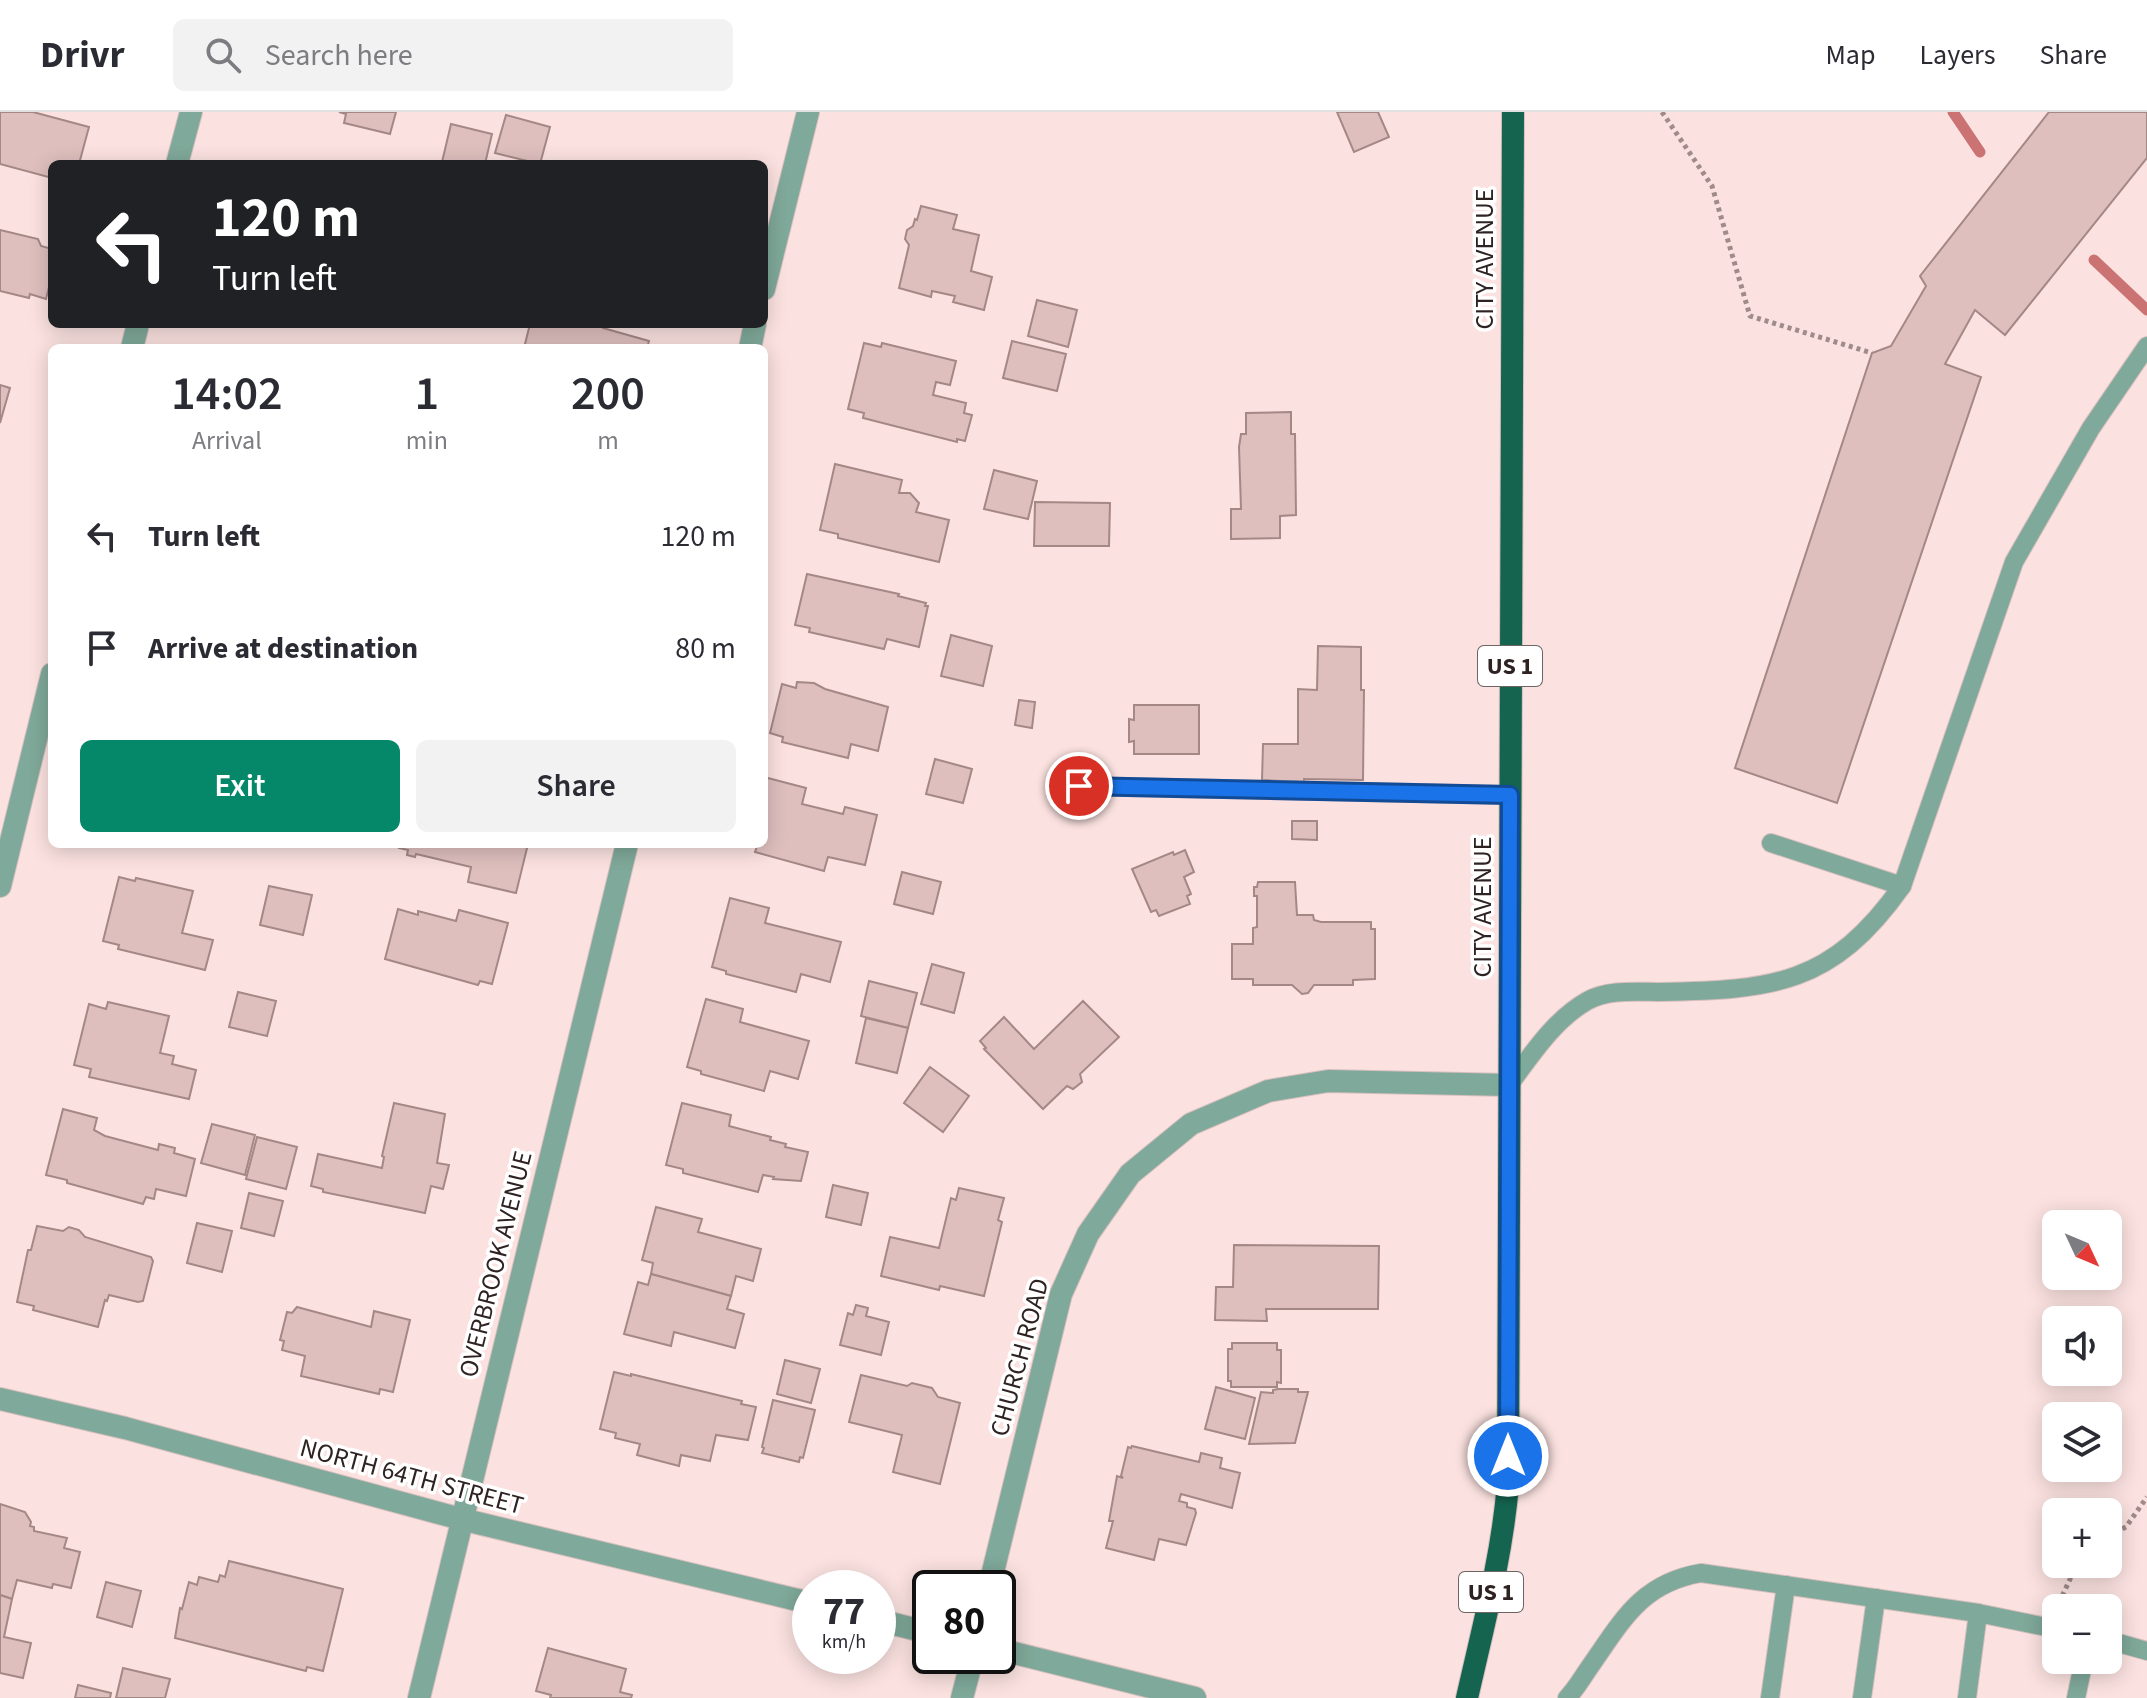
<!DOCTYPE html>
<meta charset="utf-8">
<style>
:root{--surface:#fff;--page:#f2f2f3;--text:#2b2b33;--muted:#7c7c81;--line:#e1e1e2;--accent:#05876a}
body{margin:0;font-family:"Source Sans 3",sans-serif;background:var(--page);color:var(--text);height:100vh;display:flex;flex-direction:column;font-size:30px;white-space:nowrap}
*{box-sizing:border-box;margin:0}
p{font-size:26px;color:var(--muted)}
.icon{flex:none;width:44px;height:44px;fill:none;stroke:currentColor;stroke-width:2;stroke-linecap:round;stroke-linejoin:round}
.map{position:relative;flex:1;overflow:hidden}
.side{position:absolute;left:48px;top:232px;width:720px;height:504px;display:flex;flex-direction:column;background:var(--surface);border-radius:12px;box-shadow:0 4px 20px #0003}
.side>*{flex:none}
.banner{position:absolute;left:48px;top:48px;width:720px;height:168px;border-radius:12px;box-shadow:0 4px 20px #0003;background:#202124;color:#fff;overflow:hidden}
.needle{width:52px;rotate:134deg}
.controls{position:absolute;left:2042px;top:1098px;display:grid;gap:16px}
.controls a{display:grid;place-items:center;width:80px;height:80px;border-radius:12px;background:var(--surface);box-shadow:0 4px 20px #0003;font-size:40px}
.speed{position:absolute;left:792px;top:1458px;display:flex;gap:16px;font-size:40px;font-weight:700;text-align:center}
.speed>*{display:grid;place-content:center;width:104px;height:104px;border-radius:50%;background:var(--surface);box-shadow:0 4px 20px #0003;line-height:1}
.speed small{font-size:20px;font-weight:400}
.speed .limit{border:4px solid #111;border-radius:12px;background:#fff;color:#111}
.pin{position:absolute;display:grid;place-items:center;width:68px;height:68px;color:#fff;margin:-34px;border:4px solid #fff;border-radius:50%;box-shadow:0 2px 8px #0007}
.me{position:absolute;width:88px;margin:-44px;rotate:0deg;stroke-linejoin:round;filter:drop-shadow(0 0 6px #0008)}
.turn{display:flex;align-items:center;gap:28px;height:168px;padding:0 32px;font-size:36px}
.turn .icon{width:104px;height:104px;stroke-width:2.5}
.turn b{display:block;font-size:56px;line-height:68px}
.eta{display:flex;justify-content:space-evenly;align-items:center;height:136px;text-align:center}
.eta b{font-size:48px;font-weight:600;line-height:56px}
.cta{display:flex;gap:16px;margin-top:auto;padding:16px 32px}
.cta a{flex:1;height:92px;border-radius:12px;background:var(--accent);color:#fff;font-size:32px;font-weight:600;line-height:92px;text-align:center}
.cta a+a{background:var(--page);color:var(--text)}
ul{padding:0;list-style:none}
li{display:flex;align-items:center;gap:24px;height:112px;padding:0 32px}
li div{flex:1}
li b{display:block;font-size:30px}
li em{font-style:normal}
header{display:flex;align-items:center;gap:48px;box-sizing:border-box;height:112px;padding:0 40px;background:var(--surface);border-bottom:2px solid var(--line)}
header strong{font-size:38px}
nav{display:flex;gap:44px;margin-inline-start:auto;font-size:28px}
.search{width:560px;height:72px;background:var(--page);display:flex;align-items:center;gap:20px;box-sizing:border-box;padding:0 28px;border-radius:12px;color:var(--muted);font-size:30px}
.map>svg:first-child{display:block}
</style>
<header>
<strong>Drivr</strong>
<div class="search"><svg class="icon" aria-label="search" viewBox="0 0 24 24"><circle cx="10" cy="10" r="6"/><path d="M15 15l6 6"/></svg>Search here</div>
<nav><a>Map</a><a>Layers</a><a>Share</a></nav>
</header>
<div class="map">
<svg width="2147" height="1586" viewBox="0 0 2147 1586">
<rect width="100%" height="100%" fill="#fbe2e0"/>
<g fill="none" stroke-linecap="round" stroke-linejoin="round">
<g stroke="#cb7372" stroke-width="11">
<path d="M 1953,0 L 1980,40"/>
<path d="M 2094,148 L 2147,198"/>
</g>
</g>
<g fill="#debfbe" stroke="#a48886" stroke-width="2">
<path d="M 0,0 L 33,0 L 89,15 L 79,52 L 52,52 L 52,66 L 0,52 Z"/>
<path d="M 339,0 L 396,0 L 390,22 L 344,11 L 346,2 Z"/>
<path d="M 1337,0 L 1378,0 L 1389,25 L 1354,40 Z"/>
<path d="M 2049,0 L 2147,0 L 2147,46 L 2005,223 L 1975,198 L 1945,252 L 1981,265 L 1837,691 L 1735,656 L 1872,241 L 1891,234 L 1926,174 L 1920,164 Z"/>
<path d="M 506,3 L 550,15 L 540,52 L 495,41 Z"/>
<path d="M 451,12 L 492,22 L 485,52 L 442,50 Z"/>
<path d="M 921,94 L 957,103 L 953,117 L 979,123 L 971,159 L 992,165 L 984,198 L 953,190 L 955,184 L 932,179 L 931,185 L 899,176 L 909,133 L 905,127 L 907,118 L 913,114 L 915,107 L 917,108 Z"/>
<path d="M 0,118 L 38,127 L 41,134 L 52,137 L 52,163 L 46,187 L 30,182 L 29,186 L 0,179 Z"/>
<path d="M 1037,188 L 1077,198 L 1068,235 L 1028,224 Z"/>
<path d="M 530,212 L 604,212 L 603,216 L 649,229 L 647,236 L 524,236 Z"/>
<path d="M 1012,229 L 1066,242 L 1057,279 L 1003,266 Z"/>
<path d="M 864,231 L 881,235 L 882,231 L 956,249 L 950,273 L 936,270 L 933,283 L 966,291 L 964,301 L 972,303 L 965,329 L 957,327 L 957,330 L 863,306 L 864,301 L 848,297 Z"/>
<path d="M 0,273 L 10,276 L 0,311 Z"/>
<path d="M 1291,300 L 1291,322 L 1295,322 L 1296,403 L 1280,404 L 1280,426 L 1231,427 L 1231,397 L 1241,397 L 1239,335 L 1241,322 L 1246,322 L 1246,301 Z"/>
<path d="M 835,352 L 902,368 L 899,381 L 910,381 L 919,391 L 916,400 L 949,408 L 939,450 L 838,426 L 838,422 L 820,418 Z"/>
<path d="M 994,358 L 1037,369 L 1028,407 L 984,397 Z"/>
<path d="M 1035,390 L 1110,391 L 1109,434 L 1034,434 Z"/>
<path d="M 807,462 L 899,482 L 898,484 L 926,491 L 925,494 L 928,494 L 919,535 L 887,527 L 884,537 L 809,520 L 810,516 L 795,513 Z"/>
<path d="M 951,523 L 992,534 L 983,574 L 941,564 Z"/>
<path d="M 1318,534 L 1361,535 L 1361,578 L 1364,578 L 1363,668 L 1304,667 L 1304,670 L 1262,668 L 1263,632 L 1298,632 L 1298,577 L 1317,578 Z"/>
<path d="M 797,570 L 814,571 L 825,577 L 888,595 L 878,639 L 851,632 L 848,646 L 782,630 L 783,625 L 770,621 L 782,572 L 796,576 Z"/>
<path d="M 1019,588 L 1035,590 L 1032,616 L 1015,613 Z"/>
<path d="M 1134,593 L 1199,593 L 1199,642 L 1134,642 L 1134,629 L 1129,630 L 1129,607 L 1134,608 Z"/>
<path d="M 935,647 L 972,657 L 963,691 L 926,682 Z"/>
<path d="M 764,665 L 806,676 L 802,692 L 843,702 L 845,695 L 877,703 L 865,753 L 828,745 L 824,759 L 755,740 L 757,734 L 748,732 L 764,732 Z"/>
<path d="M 1292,709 L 1317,709 L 1317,728 L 1292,727 Z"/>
<path d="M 400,732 L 528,732 L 516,781 L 468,770 L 471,755 L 416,742 L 415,745 L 407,743 L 408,738 L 399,736 Z"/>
<path d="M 1185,738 L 1194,760 L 1184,765 L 1191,782 L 1187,784 L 1190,792 L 1159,804 L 1156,798 L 1151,800 L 1132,757 L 1173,740 L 1174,743 Z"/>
<path d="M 902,760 L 941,770 L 933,802 L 894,792 Z"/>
<path d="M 119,765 L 135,769 L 136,766 L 193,779 L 182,821 L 213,828 L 205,858 L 118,837 L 119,833 L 103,829 Z"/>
<path d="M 1258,770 L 1295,770 L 1297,803 L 1313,803 L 1314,808 L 1321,810 L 1371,810 L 1371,817 L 1375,817 L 1375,867 L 1353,868 L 1353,873 L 1314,873 L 1308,881 L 1302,882 L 1292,873 L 1253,873 L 1253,867 L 1232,867 L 1232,832 L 1253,832 L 1253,816 L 1257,815 L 1257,784 L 1254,784 L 1254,775 L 1257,775 Z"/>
<path d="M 269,774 L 312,783 L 303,823 L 260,813 Z"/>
<path d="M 730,786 L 769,796 L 765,811 L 841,830 L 830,870 L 801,862 L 796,880 L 726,862 L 726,859 L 712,855 Z"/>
<path d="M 398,797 L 418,803 L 418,799 L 456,809 L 459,798 L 508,811 L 492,872 L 480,869 L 478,873 L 385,847 Z"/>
<path d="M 932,852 L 964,861 L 954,901 L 921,892 Z"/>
<path d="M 869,869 L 917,881 L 908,916 L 861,904 Z"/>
<path d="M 238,880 L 276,889 L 267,924 L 229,915 Z"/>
<path d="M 706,887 L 743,897 L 740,910 L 809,929 L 798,967 L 770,959 L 764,979 L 701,962 L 701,959 L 687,955 Z"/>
<path d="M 1083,889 L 1119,925 L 1080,962 L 1082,970 L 1073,977 L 1067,974 L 1043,997 L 984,937 L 986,936 L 980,929 L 1004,905 L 1034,937 Z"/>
<path d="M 108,890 L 169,904 L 160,941 L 174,944 L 172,952 L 196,958 L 189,987 L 89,965 L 91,957 L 74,953 L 89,892 L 106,897 Z"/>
<path d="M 866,906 L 908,916 L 897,961 L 856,951 Z"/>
<path d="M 930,955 L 969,984 L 943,1020 L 904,991 Z"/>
<path d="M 394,991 L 445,1002 L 437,1051 L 449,1053 L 443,1077 L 431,1074 L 425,1101 L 323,1080 L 323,1077 L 311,1074 L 318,1042 L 382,1056 L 384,1045 L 382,1044 Z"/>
<path d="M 682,991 L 731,1003 L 729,1014 L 771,1025 L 770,1028 L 786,1032 L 785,1035 L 808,1040 L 801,1069 L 773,1067 L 774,1065 L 763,1063 L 758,1080 L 683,1061 L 683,1057 L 666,1053 Z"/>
<path d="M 63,997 L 97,1006 L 94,1018 L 105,1024 L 158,1038 L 159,1032 L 175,1036 L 174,1041 L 195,1047 L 186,1084 L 156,1077 L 154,1087 L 146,1085 L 143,1092 L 67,1071 L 67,1068 L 46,1063 Z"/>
<path d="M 212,1012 L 255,1023 L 245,1063 L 201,1051 Z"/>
<path d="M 257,1025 L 297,1035 L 286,1077 L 246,1067 Z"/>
<path d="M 833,1073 L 868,1081 L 861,1113 L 826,1105 Z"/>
<path d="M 959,1076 L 1004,1086 L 998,1108 L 1002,1110 L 984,1184 L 940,1174 L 939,1178 L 881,1164 L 890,1125 L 939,1136 L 951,1086 L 956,1088 Z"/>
<path d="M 249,1081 L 283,1089 L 274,1124 L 241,1116 Z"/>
<path d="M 656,1095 L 702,1107 L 698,1120 L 761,1137 L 753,1169 L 736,1164 L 731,1184 L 651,1162 L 653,1151 L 642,1148 Z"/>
<path d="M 197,1111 L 232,1119 L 222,1160 L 187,1151 Z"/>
<path d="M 37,1114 L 63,1119 L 69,1115 L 79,1118 L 85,1125 L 151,1145 L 153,1149 L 143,1189 L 138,1190 L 109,1183 L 107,1189 L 105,1188 L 98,1215 L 33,1198 L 34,1194 L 17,1190 L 28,1138 L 31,1138 Z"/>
<path d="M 1234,1133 L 1379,1134 L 1378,1197 L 1266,1197 L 1267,1209 L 1215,1208 L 1216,1175 L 1233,1175 Z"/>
<path d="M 651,1162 L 731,1184 L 727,1197 L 744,1202 L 735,1236 L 674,1220 L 671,1234 L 624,1222 L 638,1170 L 648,1173 Z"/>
<path d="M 856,1193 L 868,1196 L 866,1204 L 889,1210 L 881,1243 L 840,1233 L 848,1201 L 853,1203 Z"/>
<path d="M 297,1195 L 371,1215 L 374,1199 L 410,1208 L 393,1280 L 380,1277 L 379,1282 L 301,1264 L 305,1244 L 282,1238 L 284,1229 L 280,1228 L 287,1200 L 292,1201 Z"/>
<path d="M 1232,1231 L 1277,1231 L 1277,1238 L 1281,1238 L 1281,1271 L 1277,1270 L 1277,1275 L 1231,1275 L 1231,1269 L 1228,1269 L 1228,1237 L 1232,1237 Z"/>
<path d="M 785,1248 L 820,1257 L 811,1291 L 777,1282 Z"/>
<path d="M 614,1260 L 631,1264 L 631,1262 L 742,1289 L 741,1292 L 756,1295 L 748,1328 L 716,1323 L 710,1349 L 681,1343 L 679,1354 L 637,1343 L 640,1332 L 615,1326 L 616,1321 L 600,1317 Z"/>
<path d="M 861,1263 L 907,1274 L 912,1271 L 932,1276 L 938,1285 L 960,1291 L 940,1372 L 893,1360 L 902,1323 L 849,1310 Z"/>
<path d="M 1216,1275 L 1255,1286 L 1245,1327 L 1205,1317 Z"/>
<path d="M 1278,1277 L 1298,1277 L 1298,1280 L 1308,1280 L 1295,1331 L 1249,1332 L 1261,1280 L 1273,1281 L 1273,1278 Z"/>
<path d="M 773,1288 L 815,1298 L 803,1346 L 800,1345 L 799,1350 L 762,1341 L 764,1336 L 762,1335 Z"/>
<path d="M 1132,1334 L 1199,1350 L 1201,1341 L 1222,1346 L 1220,1356 L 1240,1361 L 1232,1396 L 1181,1382 L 1179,1389 L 1187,1391 L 1187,1395 L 1195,1397 L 1196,1401 L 1186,1433 L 1159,1427 L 1154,1448 L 1106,1436 L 1113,1409 L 1109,1409 L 1117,1364 L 1123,1366 L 1121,1364 L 1128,1335 L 1131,1336 Z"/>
<path d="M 0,1392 L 25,1400 L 31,1410 L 30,1414 L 34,1415 L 34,1419 L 67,1426 L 64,1436 L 80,1440 L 71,1476 L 53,1472 L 52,1476 L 17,1468 L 12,1487 L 0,1483 Z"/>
<path d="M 229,1449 L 343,1477 L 323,1559 L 307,1555 L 306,1559 L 175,1526 L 180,1496 L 182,1497 L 189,1470 L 197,1473 L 199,1465 L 218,1470 L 220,1463 L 225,1465 Z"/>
<path d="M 106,1470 L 141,1479 L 132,1515 L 97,1505 Z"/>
<path d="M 0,1483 L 12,1487 L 4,1525 L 31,1531 L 23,1566 L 0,1561 Z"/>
<path d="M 548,1536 L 626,1557 L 620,1580 L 632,1583 L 631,1586 L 550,1586 L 551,1583 L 536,1579 Z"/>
<path d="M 123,1556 L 170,1567 L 165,1586 L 116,1586 Z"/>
<path d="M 78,1573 L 111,1581 L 110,1586 L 75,1586 Z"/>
</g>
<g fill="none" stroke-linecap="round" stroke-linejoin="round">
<g stroke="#d6bfbe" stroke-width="20">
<g id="service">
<path d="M 1079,674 L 1510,683"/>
<path d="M 1771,731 L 1902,774"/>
<path d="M 1509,973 C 1532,942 1554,908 1587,889 C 1608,877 1637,880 1659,880 C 1773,878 1832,873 1902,774 L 2014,450 L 2091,316 L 2147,234"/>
<path d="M 2108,1528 L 2147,1539"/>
<path d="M 1567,1586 C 1576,1577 1582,1566 1589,1556 C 1622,1509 1641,1471 1701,1461 L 1978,1501 L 2056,1517"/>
<path d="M 1770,1586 L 1786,1473"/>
<path d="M 1862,1586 L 1876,1486"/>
<path d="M 1967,1586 L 1978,1501"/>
<path d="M 2076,1586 L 2084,1548"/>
</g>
</g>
<g stroke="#d6bfbe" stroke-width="24">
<g id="minor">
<path d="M 177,52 L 191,0"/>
<path d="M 764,177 L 808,0"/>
<path d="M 132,236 L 138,212"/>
<path d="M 750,236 L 755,212"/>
<path d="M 0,774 L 52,562"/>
<path d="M 0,1287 L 125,1316 L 461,1407 L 810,1491"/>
<path d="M 989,1476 L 1061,1182 L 1088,1122 L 1130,1062 L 1191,1012 L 1268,979 L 1328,969 L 1509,973"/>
<path d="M 878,1508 L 930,1521"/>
<path d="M 998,1537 L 1195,1586"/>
<path d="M 419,1586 L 627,732"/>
<path d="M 962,1586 L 973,1544"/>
</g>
</g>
<g stroke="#d6bfbe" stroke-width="24">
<path id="trunk" d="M 1467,1586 C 1483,1515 1502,1445 1508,1372 L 1513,0"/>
</g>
<g stroke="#9e8b8a" stroke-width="5" stroke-dasharray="4 4" stroke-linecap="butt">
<path d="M 1662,0 L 1712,74 L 1750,204 L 1872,241"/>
<path d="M 2108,1424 L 2126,1415 L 2147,1385"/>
<path d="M 2059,1491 L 2077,1452"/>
</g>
<use href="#service" stroke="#7fa99a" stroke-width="18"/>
<use href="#minor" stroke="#7fa99a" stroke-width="22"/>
<use href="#trunk" stroke="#146450" stroke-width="22"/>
</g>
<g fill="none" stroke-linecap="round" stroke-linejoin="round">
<g stroke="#114b97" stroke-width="20">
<path id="route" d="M 1079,674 L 1510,683 L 1508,1344"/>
</g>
<use href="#route" stroke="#1a73e8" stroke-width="14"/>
</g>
<g text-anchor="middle" stroke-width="7" stroke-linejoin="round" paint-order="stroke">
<g fill="#fff" stroke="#6d6464" stroke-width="2">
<rect x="1478" y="534" width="64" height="40" rx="6"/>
<rect x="1459" y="1460" width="64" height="40" rx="6"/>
</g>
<g font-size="24" font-weight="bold" fill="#2e2222">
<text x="1510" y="562">US 1</text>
<text x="1491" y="1488">US 1</text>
</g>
<g font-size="26" fill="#2e2222" stroke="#fff">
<text transform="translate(1484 147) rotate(-90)" y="9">CITY AVENUE</text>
<text transform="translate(1482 795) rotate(-90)" y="9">CITY AVENUE</text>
<text transform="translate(495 1152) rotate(-76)" y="9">OVERBROOK AVENUE</text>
<text transform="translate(1019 1245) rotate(-75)" y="9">CHURCH ROAD</text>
<text transform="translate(412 1364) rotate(15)" y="9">NORTH 64TH STREET</text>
</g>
</g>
</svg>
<div class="controls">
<a><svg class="needle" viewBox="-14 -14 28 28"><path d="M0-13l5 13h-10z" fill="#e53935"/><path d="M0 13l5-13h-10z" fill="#7c7c81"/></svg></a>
<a><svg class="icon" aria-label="sound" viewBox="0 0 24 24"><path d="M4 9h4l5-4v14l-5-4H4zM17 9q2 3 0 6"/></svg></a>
<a><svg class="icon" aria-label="layers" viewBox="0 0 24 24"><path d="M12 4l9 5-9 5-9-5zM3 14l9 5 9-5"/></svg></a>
<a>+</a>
<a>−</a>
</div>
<div class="speed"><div>77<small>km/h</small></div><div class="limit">80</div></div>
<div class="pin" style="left:1079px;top:674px;background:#d93025"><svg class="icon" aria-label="arrive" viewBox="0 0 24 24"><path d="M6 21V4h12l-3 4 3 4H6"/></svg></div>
<svg class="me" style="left:1508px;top:1344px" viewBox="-20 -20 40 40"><circle r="17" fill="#1a73e8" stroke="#fff" stroke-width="3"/><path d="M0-11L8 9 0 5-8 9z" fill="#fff"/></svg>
<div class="banner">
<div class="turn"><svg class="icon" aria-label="left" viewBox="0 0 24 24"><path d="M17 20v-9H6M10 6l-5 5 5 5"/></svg><div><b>120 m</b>Turn left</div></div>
</div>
<section class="side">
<div class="eta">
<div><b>14:02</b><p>Arrival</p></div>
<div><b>1</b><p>min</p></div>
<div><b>200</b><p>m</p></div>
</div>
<ul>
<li><svg class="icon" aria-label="left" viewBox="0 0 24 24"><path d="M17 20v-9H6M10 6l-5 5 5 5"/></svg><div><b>Turn left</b></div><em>120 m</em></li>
<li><svg class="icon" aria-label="arrive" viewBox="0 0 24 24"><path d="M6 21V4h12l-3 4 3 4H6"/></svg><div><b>Arrive at destination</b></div><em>80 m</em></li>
</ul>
<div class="cta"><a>Exit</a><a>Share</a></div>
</section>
</div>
